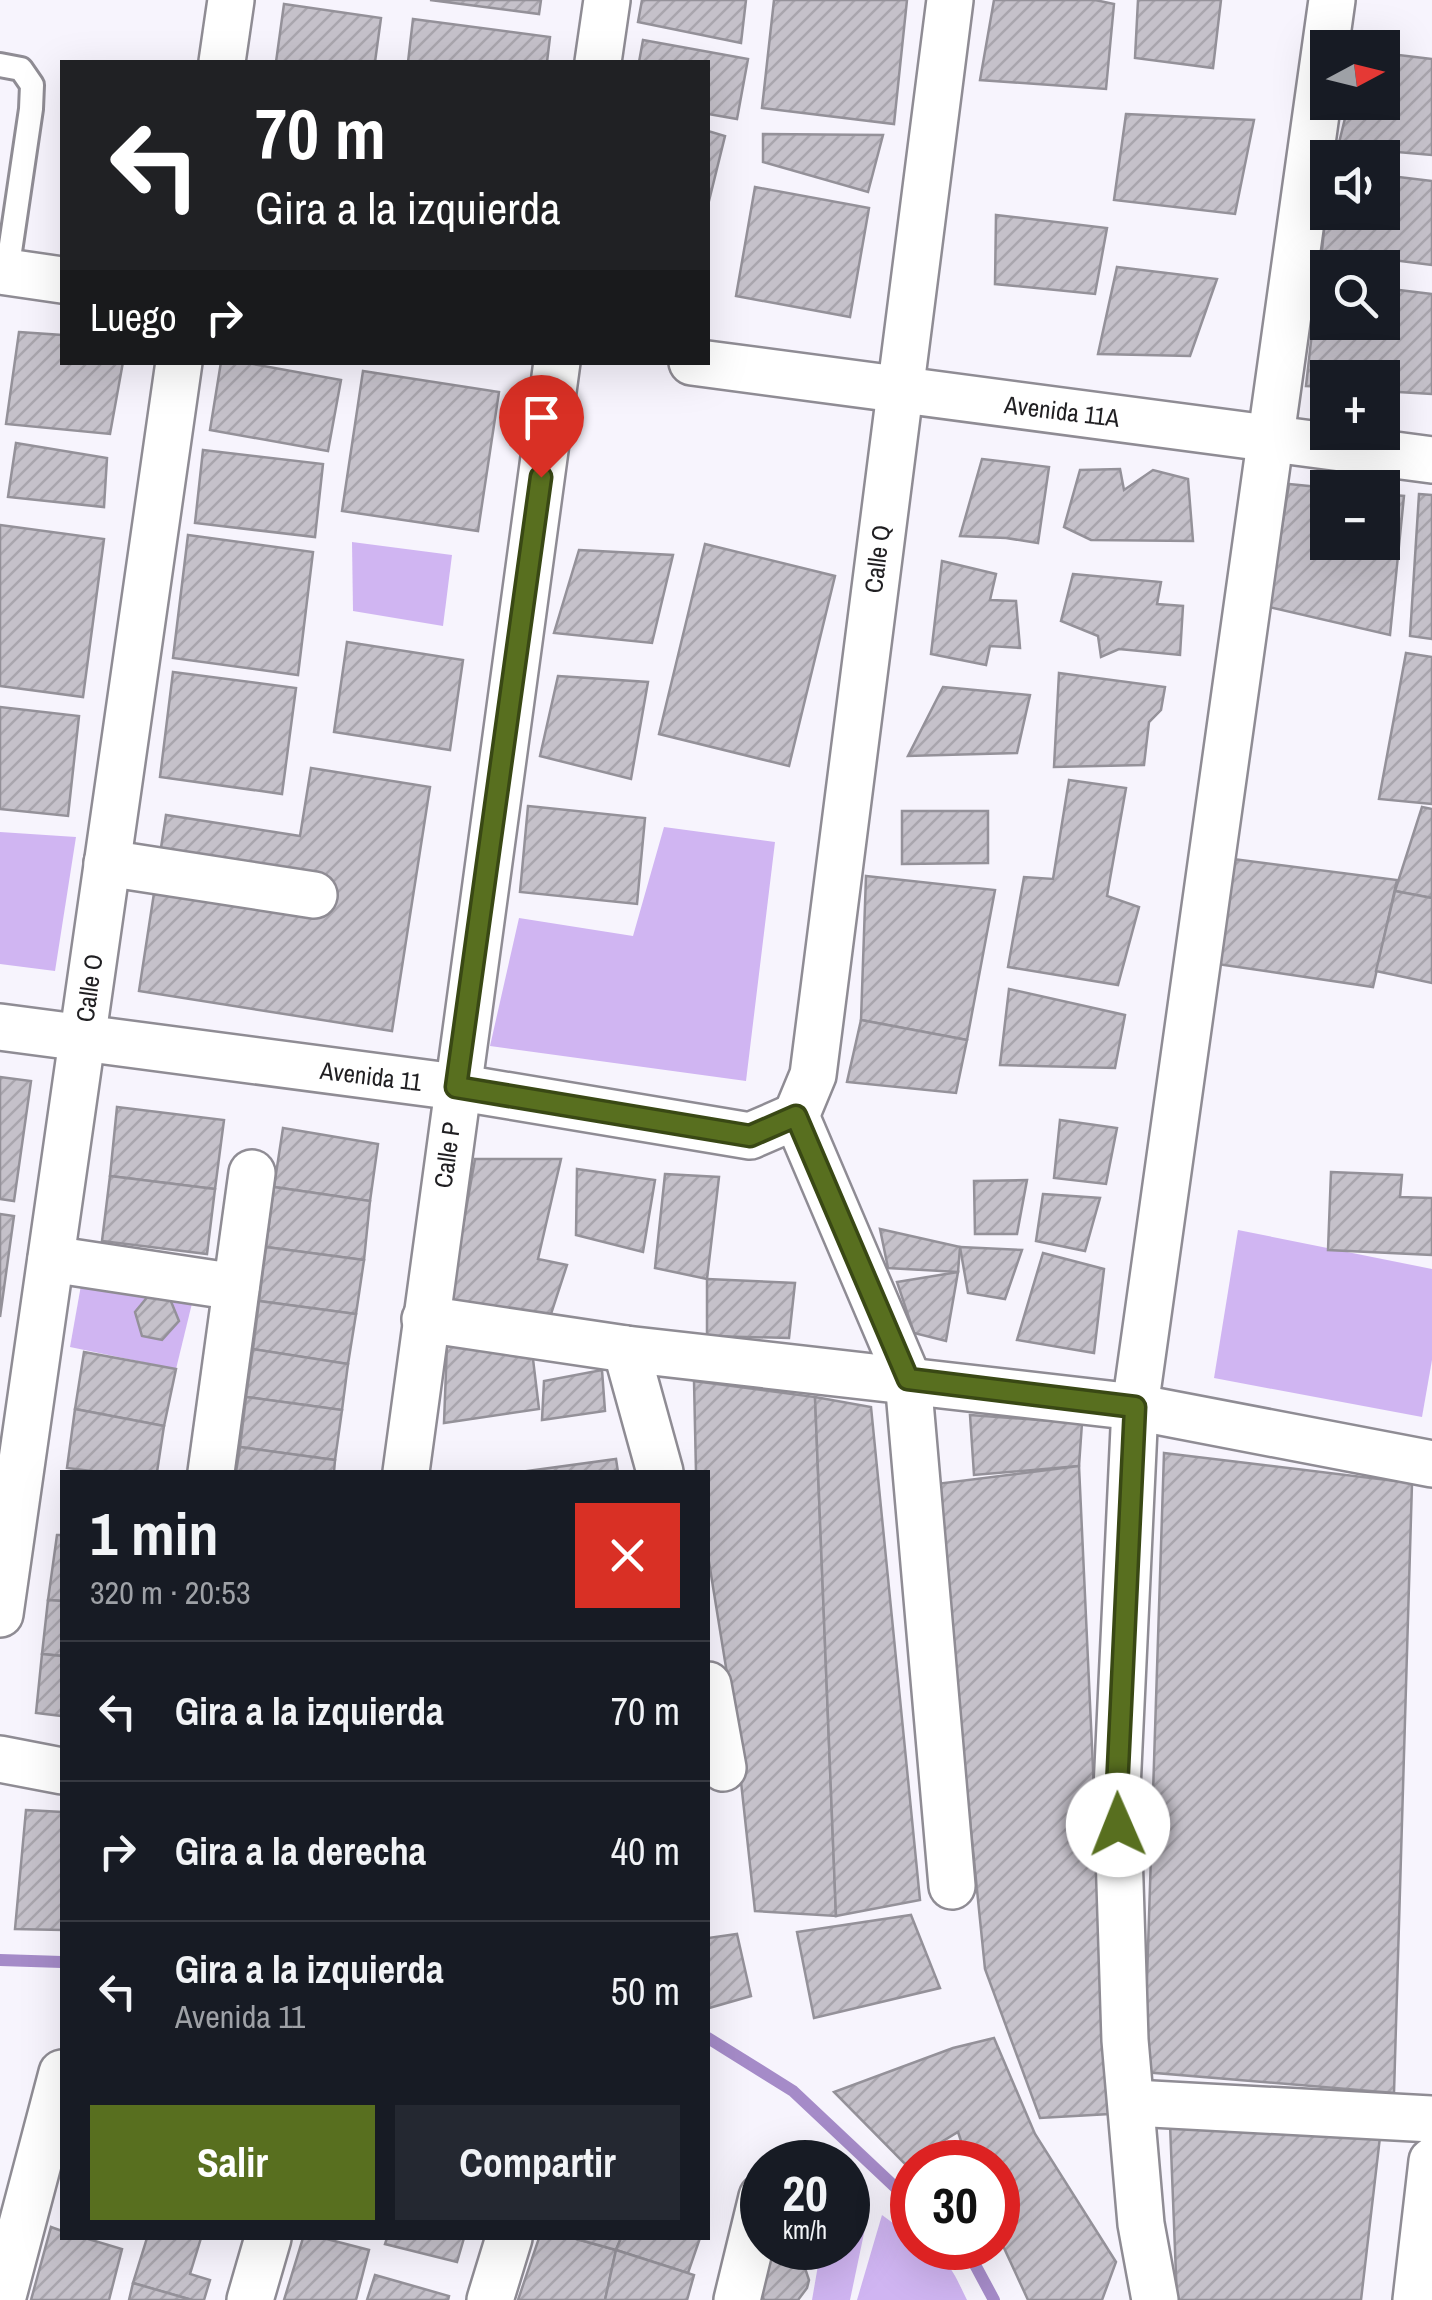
<!DOCTYPE html>
<html lang="es">
<meta charset="utf-8">
<style>
:root{--surface:#171b24;--page:#242831;--text:#f1f3f6;--muted:#9ea1a6;--line:#363941;--accent:#586f1f}
body{margin:0;font-family:"Archivo Narrow",sans-serif;background:var(--page);color:var(--text);height:100vh;display:flex;flex-direction:column;font-size:38px;white-space:nowrap}
*{box-sizing:border-box;margin:0}
p{font-size:32px;color:var(--muted)}
.icon{flex:none;width:55px;height:55px;fill:none;stroke:currentColor;stroke-width:2;stroke-linecap:round;stroke-linejoin:round}
.map{position:relative;flex:1;overflow:hidden}
.sheet{position:absolute;left:60px;top:1470px;width:650px;height:770px;display:flex;flex-direction:column;background:var(--surface);border-radius:0px;box-shadow:0 10px 40px #0002}
.sheet>*{flex:none}
.top-card{position:absolute;left:60px;top:60px;width:650px;height:305px;border-radius:0px;box-shadow:0 10px 40px #0002;background:#202124;color:#fff;overflow:hidden}
.needle{width:65px;rotate:83deg}
.fabs{position:absolute;left:1310px;top:30px;display:grid;gap:20px}
.fabs a{display:grid;place-items:center;width:90px;height:90px;border-radius:0px;background:var(--surface);box-shadow:0 10px 40px #0002;font-size:50px}
.speed{position:absolute;left:740px;top:2140px;display:flex;gap:20px;font-size:50px;font-weight:700;text-align:center}
.speed>*{display:grid;place-content:center;width:130px;height:130px;border-radius:50%;background:var(--surface);box-shadow:0 10px 40px #0002;line-height:1}
.speed small{font-size:25px;font-weight:400}
.speed .limit{border:15px solid #d22;background:#fff;color:#111}
.pin{position:absolute;display:grid;place-items:center;width:85px;height:85px;color:#fff;margin:-102px -42px;border-radius:50% 50% 50% 0;rotate:-45deg;box-shadow:0 0 10px #0007}
.pin .icon{rotate:45deg}
.me{position:absolute;width:110px;margin:-55px;rotate:359deg;stroke-linejoin:round;filter:drop-shadow(0 0 8px #0008)}
.turn{display:flex;align-items:center;gap:35px;height:210px;padding:0 30px;font-size:45px}
.turn .icon{width:130px;height:130px;stroke-width:2.5}
.turn b{display:block;font-size:70px;line-height:85px}
.then{display:flex;align-items:center;height:95px;padding:0 30px;background:#0003;gap:20px;font-size:38px}
.round{display:grid;place-items:center;flex:none;width:105px;height:105px;border-radius:0px;background:var(--page)}
.headline{display:flex;align-items:center;justify-content:space-between;height:170px;padding:0 30px}
h1{font-size:60px;font-weight:700;line-height:75px}
.primary-button{display:flex;gap:20px;margin-top:auto;padding:20px 30px}
.primary-button a{flex:1;height:115px;border-radius:0px;background:var(--accent);color:#fff;font-size:40px;font-weight:700;line-height:115px;text-align:center}
.primary-button a+a{background:var(--page);color:var(--text)}
ul{padding:0;list-style:none}
li{display:flex;align-items:center;gap:30px;height:140px;padding:0 30px;border-top:2px solid var(--line)}
li div{flex:1}
li b{display:block;font-size:38px}
li em{font-style:normal}
.map>svg:first-child{display:block}
</style>
<div class="map">
<svg width="1432" height="2300" viewBox="0 0 1432 2300">
<defs>
<pattern id="building-hatch" width="6" height="6" patternUnits="userSpaceOnUse" patternTransform="scale(2.5)"><rect width="6" height="6" fill="#c5c1ca"/><path d="M-1 1l2-2M0 6l6-6M5 7l2-2" fill="none" stroke="#a9a5ad"/></pattern>
</defs>
<rect width="100%" height="100%" fill="#f7f4fd"/>
<g fill="#d0b5f2">
<path d="M 352,542 L 452,555 L 443,626 L 353,611 Z"/>
<path d="M 664,827 L 775,842 L 746,1081 L 490,1046 L 519,918 L 633,936 Z"/>
<path d="M 0,832 L 76,837 L 55,971 L 0,964 Z"/>
<path d="M 1238,1230 L 1432,1269 L 1432,1360 L 1422,1417 L 1214,1378 Z"/>
<path d="M 83,1274 L 195,1291 L 176,1369 L 70,1347 Z"/>
<path d="M 848,2213 L 867,2219 L 850,2300 L 812,2300 L 821,2248 L 848,2248 Z"/>
<path d="M 882,2215 L 912,2237 L 912,2248 C 946,2248 954,2274 967,2300 L 857,2300 Z"/>
</g>
<g fill="none" stroke-linecap="round" stroke-linejoin="round">
<g stroke="#a58bc8" stroke-width="12">
<path d="M 0,1960 L 62,1962"/>
<path d="M 708,2038 L 793,2091 L 912,2203"/>
<path d="M 959,2248 L 973,2261 L 994,2300"/>
</g>
</g>
<g fill="url(#building-hatch)" stroke="#949199" stroke-width="2.5">
<path d="M 430,0 L 541,0 L 539,14 Z"/>
<path d="M 642,0 L 746,0 L 741,43 L 638,22 Z"/>
<path d="M 774,0 L 907,0 L 894,124 L 762,108 Z"/>
<path d="M 994,0 L 1095,0 L 1114,4 L 1106,89 L 980,80 Z"/>
<path d="M 1138,0 L 1221,0 L 1213,68 L 1135,58 Z"/>
<path d="M 284,4 L 381,18 L 375,62 L 276,62 Z"/>
<path d="M 413,19 L 550,37 L 547,62 L 408,62 Z"/>
<path d="M 643,40 L 748,59 L 737,119 L 708,114 L 708,62 L 639,62 Z"/>
<path d="M 1382,53 L 1432,59 L 1432,155 L 1338,147 L 1349,102 L 1382,102 Z"/>
<path d="M 1126,114 L 1254,120 L 1235,214 L 1114,200 Z"/>
<path d="M 708,131 L 725,136 L 708,205 Z"/>
<path d="M 763,134 L 883,135 L 868,192 L 763,162 Z"/>
<path d="M 1382,175 L 1432,181 L 1432,265 L 1322,251 L 1328,190 L 1328,212 L 1382,212 Z"/>
<path d="M 755,187 L 869,208 L 850,317 L 736,296 Z"/>
<path d="M 996,215 L 1107,228 L 1095,294 L 995,284 Z"/>
<path d="M 1117,267 L 1217,279 L 1190,356 L 1098,354 Z"/>
<path d="M 1318,279 L 1328,280 L 1328,322 L 1382,322 L 1382,288 L 1432,294 L 1432,394 L 1382,391 L 1382,378 L 1328,378 L 1328,387 L 1306,386 Z"/>
<path d="M 19,332 L 62,335 L 62,362 L 123,362 L 110,434 L 6,424 Z"/>
<path d="M 221,362 L 242,362 L 341,380 L 328,451 L 210,430 Z"/>
<path d="M 363,371 L 499,392 L 478,531 L 342,511 Z"/>
<path d="M 16,443 L 107,458 L 104,507 L 8,497 Z"/>
<path d="M 203,450 L 323,464 L 315,537 L 195,523 Z"/>
<path d="M 982,459 L 1049,467 L 1038,543 L 1006,538 L 960,536 Z"/>
<path d="M 1120,469 L 1124,490 L 1153,470 L 1188,479 L 1193,541 L 1091,540 L 1064,527 L 1080,470 Z"/>
<path d="M 1289,484 L 1328,488 L 1328,542 L 1382,542 L 1382,494 L 1404,496 L 1390,635 L 1269,607 Z"/>
<path d="M 1419,494 L 1432,495 L 1432,639 L 1410,636 Z"/>
<path d="M 0,525 L 104,539 L 83,697 L 0,686 Z"/>
<path d="M 188,535 L 313,552 L 298,675 L 173,658 Z"/>
<path d="M 705,544 L 835,576 L 789,766 L 659,734 Z"/>
<path d="M 579,550 L 673,555 L 652,643 L 554,633 Z"/>
<path d="M 942,561 L 996,574 L 990,600 L 1016,601 L 1020,648 L 990,646 L 986,665 L 931,654 Z"/>
<path d="M 1073,574 L 1161,582 L 1157,604 L 1183,606 L 1180,655 L 1119,649 L 1101,657 L 1098,636 L 1061,621 Z"/>
<path d="M 347,642 L 463,660 L 450,750 L 334,732 Z"/>
<path d="M 1406,653 L 1432,657 L 1432,804 L 1379,799 Z"/>
<path d="M 173,672 L 296,688 L 282,794 L 160,777 Z"/>
<path d="M 1059,673 L 1165,687 L 1161,710 L 1149,722 L 1144,765 L 1054,767 Z"/>
<path d="M 558,676 L 648,682 L 631,779 L 540,756 Z"/>
<path d="M 943,687 L 1030,695 L 1017,753 L 908,756 Z"/>
<path d="M 0,707 L 79,716 L 68,816 L 0,809 Z"/>
<path d="M 311,768 L 430,787 L 392,1031 L 139,991 L 166,815 L 300,836 Z"/>
<path d="M 1069,780 L 1126,788 L 1107,896 L 1139,907 L 1118,985 L 1008,967 L 1024,877 L 1053,879 Z"/>
<path d="M 528,806 L 645,818 L 637,904 L 520,892 Z"/>
<path d="M 1422,807 L 1432,809 L 1432,898 L 1395,891 Z"/>
<path d="M 902,811 L 988,811 L 988,863 L 902,864 Z"/>
<path d="M 1233,859 L 1397,880 L 1373,987 L 1217,964 Z"/>
<path d="M 866,876 L 995,890 L 967,1040 L 861,1020 Z"/>
<path d="M 1395,891 L 1432,898 L 1432,983 L 1376,971 Z"/>
<path d="M 1009,989 L 1125,1015 L 1115,1068 L 1000,1065 Z"/>
<path d="M 861,1020 L 967,1040 L 956,1093 L 847,1082 Z"/>
<path d="M 0,1077 L 31,1081 L 14,1201 L 0,1199 Z"/>
<path d="M 117,1107 L 224,1120 L 215,1189 L 110,1176 Z"/>
<path d="M 1060,1120 L 1117,1128 L 1106,1184 L 1054,1178 Z"/>
<path d="M 283,1128 L 378,1144 L 370,1201 L 274,1187 Z"/>
<path d="M 475,1159 L 561,1159 L 538,1259 L 567,1265 L 549,1320 L 449,1305 Z"/>
<path d="M 577,1169 L 655,1180 L 643,1252 L 576,1235 Z"/>
<path d="M 1331,1172 L 1402,1175 L 1400,1197 L 1432,1198 L 1432,1255 L 1328,1250 Z"/>
<path d="M 665,1174 L 719,1177 L 707,1279 L 655,1268 Z"/>
<path d="M 110,1176 L 215,1189 L 207,1254 L 102,1241 Z"/>
<path d="M 1027,1180 L 1017,1234 L 975,1234 L 974,1181 Z"/>
<path d="M 274,1187 L 370,1201 L 364,1260 L 266,1247 Z"/>
<path d="M 1043,1194 L 1100,1198 L 1085,1251 L 1036,1241 Z"/>
<path d="M 0,1214 L 14,1216 L 0,1317 Z"/>
<path d="M 880,1229 L 960,1247 L 958,1272 L 888,1268 Z"/>
<path d="M 266,1247 L 364,1260 L 356,1314 L 259,1301 Z"/>
<path d="M 960,1247 L 1022,1250 L 1005,1299 L 968,1293 Z"/>
<path d="M 1043,1253 L 1104,1269 L 1094,1353 L 1017,1340 Z"/>
<path d="M 958,1272 L 946,1341 L 914,1333 L 897,1282 Z"/>
<path d="M 707,1279 L 795,1283 L 789,1338 L 707,1336 Z"/>
<path d="M 150,1294 L 170,1299 L 179,1321 L 162,1340 L 142,1336 L 135,1312 Z"/>
<path d="M 259,1301 L 356,1314 L 348,1364 L 253,1349 Z"/>
<path d="M 447,1344 L 533,1359 L 539,1409 L 444,1423 Z"/>
<path d="M 253,1349 L 348,1364 L 342,1410 L 246,1397 Z"/>
<path d="M 84,1352 L 176,1369 L 164,1426 L 75,1409 Z"/>
<path d="M 602,1370 L 605,1411 L 542,1420 L 544,1381 Z"/>
<path d="M 694,1381 L 815,1397 L 836,1916 L 755,1911 L 734,1717 L 708,1556 L 708,1472 L 696,1472 Z"/>
<path d="M 246,1397 L 342,1410 L 335,1460 L 240,1447 Z"/>
<path d="M 815,1397 L 871,1407 L 920,1900 L 836,1916 Z"/>
<path d="M 75,1409 L 164,1426 L 157,1472 L 99,1472 L 67,1468 Z"/>
<path d="M 970,1415 L 1082,1423 L 1079,1466 L 974,1475 Z"/>
<path d="M 240,1447 L 335,1460 L 334,1472 L 236,1472 Z"/>
<path d="M 1164,1453 L 1412,1483 L 1394,2093 L 1144,2072 Z"/>
<path d="M 616,1459 L 618,1472 L 529,1472 L 528,1471 Z"/>
<path d="M 1079,1466 L 1109,2114 L 1040,2118 L 985,1969 L 936,1484 Z"/>
<path d="M 57,1535 L 62,1535 L 62,1601 L 48,1600 Z"/>
<path d="M 48,1600 L 62,1601 L 62,1656 L 42,1654 Z"/>
<path d="M 42,1654 L 62,1656 L 62,1716 L 36,1713 Z"/>
<path d="M 26,1810 L 62,1812 L 62,1930 L 15,1929 Z"/>
<path d="M 911,1915 L 940,1988 L 814,2018 L 797,1932 Z"/>
<path d="M 737,1934 L 751,1996 L 709,2008 L 708,1938 Z"/>
<path d="M 994,2038 L 1035,2134 L 1116,2262 L 1102,2300 L 1028,2300 L 998,2235 L 998,2162 L 968,2162 L 958,2132 L 905,2164 L 834,2092 L 953,2048 Z"/>
<path d="M 1170,2124 L 1380,2137 L 1361,2300 L 1177,2300 Z"/>
<path d="M 51,2227 L 62,2231 L 62,2238 L 85,2238 L 122,2249 L 109,2300 L 31,2300 Z"/>
<path d="M 147,2238 L 201,2238 L 190,2274 L 210,2280 L 204,2300 L 192,2300 L 133,2283 Z"/>
<path d="M 303,2238 L 323,2238 L 369,2250 L 356,2300 L 284,2300 Z"/>
<path d="M 387,2238 L 464,2238 L 457,2262 L 385,2244 Z"/>
<path d="M 539,2238 L 573,2238 L 616,2250 L 605,2300 L 518,2300 Z"/>
<path d="M 573,2238 L 621,2238 L 616,2250 Z"/>
<path d="M 621,2238 L 700,2238 L 688,2273 L 616,2250 Z"/>
<path d="M 616,2250 L 694,2275 L 687,2300 L 605,2300 Z"/>
<path d="M 782,2254 L 799,2259 L 804,2265 L 809,2280 L 807,2288 L 798,2300 L 764,2300 L 758,2285 L 766,2261 Z"/>
<path d="M 375,2275 L 449,2296 L 448,2300 L 367,2300 Z"/>
<path d="M 133,2283 L 192,2300 L 129,2300 Z"/>
</g>
<g fill="none" stroke-linecap="round" stroke-linejoin="round">
<g stroke="#8f8c94" stroke-width="28">
<path id="service" d="M 0,65 L 21,69 L 32,85 L 31,109 L 7,272"/>
</g>
<g stroke="#8f8c94" stroke-width="50">
<g id="minor">
<path d="M 222,62 L 231,0"/>
<path d="M 598,62 L 607,0"/>
<path d="M 0,271 L 62,280"/>
<path d="M 692,362 L 1432,460"/>
<path d="M 107,863 L 314,895"/>
<path d="M 0,1027 L 456,1087 L 750,1136 L 796,1116"/>
<path d="M 796,1116 L 813,1075 L 950,0"/>
<path d="M 796,1116 L 908,1379 L 952,1886"/>
<path d="M 51,1259 L 236,1287"/>
<path d="M 425,1319 L 626,1349 L 1135,1407 L 1432,1464"/>
<path d="M 626,1349 L 660,1472"/>
<path d="M 211,1472 L 252,1173"/>
<path d="M 406,1472 L 557,362"/>
<path d="M 0,1614 L 179,362"/>
<path d="M 708,1685 L 723,1768"/>
<path d="M 0,1759 L 62,1771"/>
<path d="M 1133,2103 L 1432,2119"/>
<path d="M 2,2300 L 62,2073"/>
<path d="M 250,2300 L 268,2238"/>
<path d="M 490,2300 L 509,2238"/>
<path d="M 737,2300 L 762,2197"/>
<path d="M 1155,2300 L 1141,2224 L 1125,2040 L 1117,1789 L 1135,1407 L 1332,0"/>
<path d="M 1416,2300 L 1432,2161"/>
</g>
</g>
<use href="#service" stroke="#fff" stroke-width="22"/>
<use href="#minor" stroke="#fff" stroke-width="45"/>
</g>
<g fill="none" stroke-linecap="round" stroke-linejoin="round">
<g stroke="#394814" stroke-width="25">
<path id="route" d="M 541,477 L 456,1087 L 750,1136 L 796,1116 L 908,1379 L 1135,1407 L 1117,1789 L 1118,1825"/>
</g>
<use href="#route" stroke="#586f1f" stroke-width="18"/>
</g>
<g text-anchor="middle" stroke-width="9" stroke-linejoin="round" paint-order="stroke">
<g font-size="25" fill="#201f22" stroke="#fff">
<text transform="translate(1062 411) rotate(7)" y="9">Avenida 11A</text>
<text transform="translate(877 559) rotate(-83)" y="9">Calle Q</text>
<text transform="translate(89 988) rotate(-82)" y="9">Calle O</text>
<text transform="translate(371 1076) rotate(7)" y="9">Avenida 11</text>
<text transform="translate(447 1155) rotate(-82)" y="9">Calle P</text>
</g>
</g>
</svg>
<div class="fabs">
<a><svg class="needle" viewBox="-14 -14 28 28"><path d="M0-13l5 13h-10z" fill="#e53935"/><path d="M0 13l5-13h-10z" fill="#9ea1a6"/></svg></a>
<a><svg class="icon" aria-label="sound" viewBox="0 0 24 24"><path d="M4 9h4l5-4v14l-5-4H4zM17 9q2 3 0 6"/></svg></a>
<a><svg class="icon" aria-label="search" viewBox="0 0 24 24"><circle cx="10" cy="10" r="6"/><path d="M15 15l6 6"/></svg></a>
<a>+</a>
<a>−</a>
</div>
<div class="speed"><div>20<small>km/h</small></div><div class="limit">30</div></div>
<div class="pin" style="left:541px;top:477px;background:#d93025"><svg class="icon" aria-label="arrive" viewBox="0 0 24 24"><path d="M6 21V4h12l-3 4 3 4H6"/></svg></div>
<svg class="me" style="left:1118px;top:1825px" viewBox="-20 -20 40 40"><circle r="19" fill="#fff"/><path d="M0-13L10 11 0 6-10 11z" fill="#586f1f"/></svg>
<div class="top-card">
<div class="turn"><svg class="icon" aria-label="left" viewBox="0 0 24 24"><path d="M17 20v-9H6M10 6l-5 5 5 5"/></svg><div><b>70 m</b>Gira a la izquierda</div></div>
<div class="then">Luego<svg class="icon" aria-label="right" viewBox="0 0 24 24"><path d="M7 20v-9h11M14 6l5 5-5 5"/></svg></div>
</div>
<section class="sheet">
<div class="headline"><div><h1>1 min</h1><p>320 m · 20:53</p></div><a class="round" style="background:#d93025;color:#fff"><svg class="icon" aria-label="close" viewBox="0 0 24 24"><path d="M6 6l12 12M18 6L6 18"/></svg></a></div>
<ul>
<li><svg class="icon" aria-label="left" viewBox="0 0 24 24"><path d="M17 20v-9H6M10 6l-5 5 5 5"/></svg><div><b>Gira a la izquierda</b></div><em>70 m</em></li>
<li><svg class="icon" aria-label="right" viewBox="0 0 24 24"><path d="M7 20v-9h11M14 6l5 5-5 5"/></svg><div><b>Gira a la derecha</b></div><em>40 m</em></li>
<li><svg class="icon" aria-label="left" viewBox="0 0 24 24"><path d="M17 20v-9H6M10 6l-5 5 5 5"/></svg><div><b>Gira a la izquierda</b><p>Avenida 11</p></div><em>50 m</em></li>
</ul>
<div class="primary-button"><a>Salir</a><a>Compartir</a></div>
</section>
</div>
